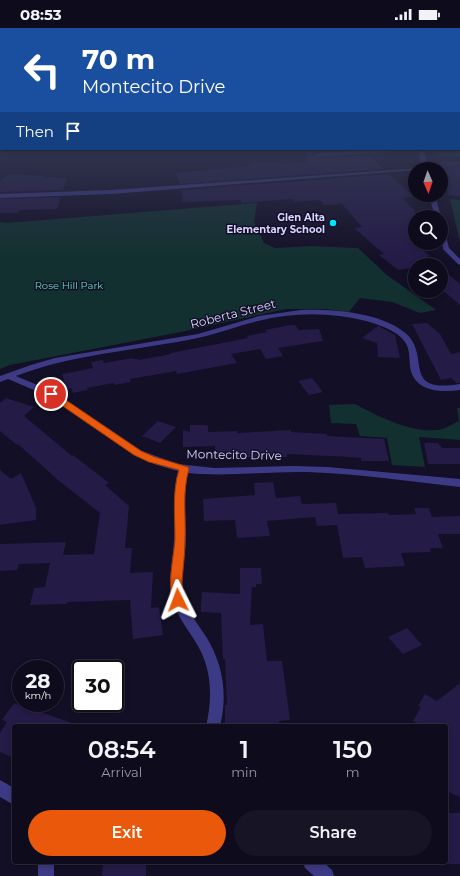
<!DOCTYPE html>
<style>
:root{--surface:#0e0b1c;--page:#171425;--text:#f1f3f6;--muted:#9b9ba3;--line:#2e2b3b;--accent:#ea580c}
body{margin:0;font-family:Montserrat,sans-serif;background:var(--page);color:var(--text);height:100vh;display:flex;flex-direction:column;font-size:15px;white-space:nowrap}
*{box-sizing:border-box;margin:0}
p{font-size:13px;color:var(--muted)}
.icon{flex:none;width:22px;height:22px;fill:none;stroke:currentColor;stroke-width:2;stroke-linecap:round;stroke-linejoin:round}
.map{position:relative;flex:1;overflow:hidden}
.details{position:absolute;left:12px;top:696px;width:436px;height:140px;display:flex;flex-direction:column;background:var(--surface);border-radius:4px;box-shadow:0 2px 6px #0003,0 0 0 1px var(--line)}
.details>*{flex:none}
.guide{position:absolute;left:0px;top:0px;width:460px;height:122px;box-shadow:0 2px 6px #0003,0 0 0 1px var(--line);background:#1a4fa0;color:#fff;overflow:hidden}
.needle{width:26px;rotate:178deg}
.fabs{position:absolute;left:408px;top:134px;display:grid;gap:8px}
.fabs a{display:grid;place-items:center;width:40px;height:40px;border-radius:50%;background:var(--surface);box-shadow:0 2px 6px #0003,0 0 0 1px var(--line);font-size:20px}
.speed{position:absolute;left:12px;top:632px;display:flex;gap:8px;font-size:20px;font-weight:700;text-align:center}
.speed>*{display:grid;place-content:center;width:52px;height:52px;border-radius:50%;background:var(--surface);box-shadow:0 2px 6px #0003,0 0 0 1px var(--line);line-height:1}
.speed small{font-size:10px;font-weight:400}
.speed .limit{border:2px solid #111;border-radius:6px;background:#fff;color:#111}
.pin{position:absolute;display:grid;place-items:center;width:34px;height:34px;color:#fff;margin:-17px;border:2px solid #fff;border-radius:50%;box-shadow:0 1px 4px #0007}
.me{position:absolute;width:44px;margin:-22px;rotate:357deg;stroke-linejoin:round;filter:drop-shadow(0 0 3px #0008)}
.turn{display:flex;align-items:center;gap:14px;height:84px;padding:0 16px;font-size:18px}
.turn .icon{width:52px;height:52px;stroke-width:2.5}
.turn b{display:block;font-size:28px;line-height:34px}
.then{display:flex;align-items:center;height:38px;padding:0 16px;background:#0003;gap:8px;font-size:15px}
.eta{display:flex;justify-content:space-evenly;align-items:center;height:68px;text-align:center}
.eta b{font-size:24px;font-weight:600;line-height:28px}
.button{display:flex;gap:8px;margin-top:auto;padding:8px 16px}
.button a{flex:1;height:46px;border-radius:24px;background:var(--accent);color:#fff;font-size:16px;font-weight:600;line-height:46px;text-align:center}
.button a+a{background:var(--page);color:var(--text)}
.status{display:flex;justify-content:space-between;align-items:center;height:28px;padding:0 20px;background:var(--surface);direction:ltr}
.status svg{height:11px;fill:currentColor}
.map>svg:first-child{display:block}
</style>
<div class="status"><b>08:53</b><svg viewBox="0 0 49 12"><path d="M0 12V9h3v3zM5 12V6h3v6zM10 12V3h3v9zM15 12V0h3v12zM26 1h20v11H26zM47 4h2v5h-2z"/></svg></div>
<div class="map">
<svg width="460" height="848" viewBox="0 0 460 848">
<rect width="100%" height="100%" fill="#130f26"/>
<g fill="#12302f">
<path d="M 459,115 L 460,129 L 437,128 L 435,121 L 459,121 Z"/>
<path d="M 450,171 L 460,172 L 460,214 Z"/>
<path d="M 257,175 L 254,194 L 264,215 L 275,220 L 310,218 L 358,220 L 387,247 L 436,282 L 420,285 L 392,274 L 360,270 L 349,284 L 325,281 L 286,281 L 181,304 L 10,337 L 0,341 L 0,194 L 6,195 Z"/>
<path d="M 355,376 C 377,388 411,405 437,402 C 444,402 452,396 459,393 L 457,380 L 460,380 L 460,412 L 419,409 L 425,439 L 392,437 L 387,410 L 360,408 L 356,396 L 331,395 L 329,377 Z"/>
</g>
<g fill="#241b47">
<path d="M 308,121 L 328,121 L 328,123 L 318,124 L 314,126 L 314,128 L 318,130 L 369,127 L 384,141 L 180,156 L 176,145 L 249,138 L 249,136 L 275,134 L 277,135 L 285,136 L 306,134 Z"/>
<path d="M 441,133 L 460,134 L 460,168 L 449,167 L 441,145 Z"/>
<path d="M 9,146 L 45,148 L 44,149 L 67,150 L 63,162 L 0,164 L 0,153 Z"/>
<path d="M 389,146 L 414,169 L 402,170 L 415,183 L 415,216 L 430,228 L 427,228 L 436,235 L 415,237 L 415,239 L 398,242 L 379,227 L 384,226 L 354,200 L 362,199 L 342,176 L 324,177 L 320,172 L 294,174 L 292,171 L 242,175 L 240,172 L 183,174 L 181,162 Z"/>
<path d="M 61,169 L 57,181 L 19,182 L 17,185 L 0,185 L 0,171 Z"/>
<path d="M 441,240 L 460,256 L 460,277 L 441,261 Z"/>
<path d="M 427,295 L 440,306 L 451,326 L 460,324 L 460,355 L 457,355 L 451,350 L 441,352 L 412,296 Z"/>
<path d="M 290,297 L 295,297 L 299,302 L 319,301 L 323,313 L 278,320 L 283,328 L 266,331 L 260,321 L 231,326 L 237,335 L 177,346 L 176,343 L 130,351 L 131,354 L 114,357 L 113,355 L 87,360 L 88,362 L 73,365 L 71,360 L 67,361 L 62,346 L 93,340 L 91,334 L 103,332 L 104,335 L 132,330 L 133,331 L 138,331 L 138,332 L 171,326 L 171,325 L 248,310 L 247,308 L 267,304 L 265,302 Z"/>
<path d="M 378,298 L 395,307 L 400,330 L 378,329 L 377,315 L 362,310 Z"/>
<path d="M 312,350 L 323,364 L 309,367 L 298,353 Z"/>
<path d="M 6,370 L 34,379 L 24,388 L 72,428 L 73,427 L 109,455 L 105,457 L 129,478 L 125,520 L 132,520 L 130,545 L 153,544 L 151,580 L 159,579 L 163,607 L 133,611 L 130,572 L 67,574 L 67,576 L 30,577 L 34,560 L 45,559 L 50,535 L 19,536 L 17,542 L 0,543 L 0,516 L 66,514 L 63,527 L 94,526 L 100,485 L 58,452 L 18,416 L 17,417 L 0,403 L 0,375 Z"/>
<path d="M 158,393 L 176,399 L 160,415 L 142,408 Z"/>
<path d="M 190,397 L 206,397 L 208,398 L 208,404 L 237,403 L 237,405 L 291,402 L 291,404 L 327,406 L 327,408 L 384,411 L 389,433 L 361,433 L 361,430 L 350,429 L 287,426 L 287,429 L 215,429 L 215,418 L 183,419 L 183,402 L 190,404 Z"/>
<path d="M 424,415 L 438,415 L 442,420 L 460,420 L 460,436 L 428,436 Z"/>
<path d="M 0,442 L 11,451 L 21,445 L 36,480 L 36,492 L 0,497 Z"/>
<path d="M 273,454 L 276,470 L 300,468 L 302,476 L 336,475 L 338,486 L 388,485 L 389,487 L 416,486 L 414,480 L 429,480 L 432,489 L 460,488 L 460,506 L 438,506 L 443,520 L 430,520 L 431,524 L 401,525 L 405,538 L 365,540 L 362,529 L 343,530 L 337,497 L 317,498 L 315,489 L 267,493 L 270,508 L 237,510 L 235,492 L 204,493 L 203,471 L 255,467 L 254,455 Z"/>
<path d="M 240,540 L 261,540 L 262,556 L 256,556 L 256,559 L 252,559 L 250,597 L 263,596 L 267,633 L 282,633 L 290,692 L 279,693 L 279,698 L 225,698 L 225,677 L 227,677 L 225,631 L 223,631 L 221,585 L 201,584 L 201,577 L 202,564 L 240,566 Z"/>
<path d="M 407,600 L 422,617 L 403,626 L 388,609 Z"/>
<path d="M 460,655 L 460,769 L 446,763 L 446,698 L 423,698 L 413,693 L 421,679 L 418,678 L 425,666 L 437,673 Z"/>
<path d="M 14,675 L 75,696 L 75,698 L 14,698 L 14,730 L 0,724 L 0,705 L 7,694 L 2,692 Z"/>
<rect x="446" y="785" width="14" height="51"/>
<path d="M 103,834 L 146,834 L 146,848 L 102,848 Z"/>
</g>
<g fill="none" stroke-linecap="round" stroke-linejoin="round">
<g fill="#3d3a85" fill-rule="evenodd">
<rect x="0" y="114" width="1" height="4"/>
<path d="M 381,121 L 406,121 L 403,123 L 318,129 L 315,127 L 318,125 Z"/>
<path d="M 429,167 L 435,167 L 441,189 L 435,189 Z"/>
<path d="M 441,198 L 444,200 L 449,220 L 460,231 L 460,237 L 458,236 L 443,221 Z"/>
<path d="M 301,282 C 332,281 378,284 404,304 C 433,326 399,366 460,356 L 460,362 C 439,365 413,363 410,338 C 409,330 410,321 405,314 C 397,302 379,297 366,293 C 331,284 293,284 258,293 C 234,299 212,308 188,312 C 130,323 70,327 16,348 L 54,364 L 142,423 L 178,436 L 214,440 L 293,438 L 327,439 L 460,451 L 460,459 C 409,453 358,446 308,444 C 268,443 228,449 188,445 C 183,467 186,490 186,512 C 185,532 179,553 185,573 C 189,586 198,596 205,607 C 223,635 228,666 220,698 L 206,698 C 213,669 212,639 195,613 C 187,600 177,588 173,573 C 167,554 173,533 174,513 C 176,489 172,466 178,443 L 157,437 L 134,427 L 48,368 L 8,351 L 0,354 L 0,348 L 31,337 L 55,330 L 198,306 L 259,288 Z"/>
<path d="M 0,752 L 14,760 L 14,777 L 0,769 Z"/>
<rect x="38" y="834" width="16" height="14"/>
<path d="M 303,834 L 323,834 L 332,842 L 334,848 L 314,848 L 305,840 Z"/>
</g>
<path fill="#3d3a85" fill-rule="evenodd" d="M 418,121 L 424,121 L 428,141 L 111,166 L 0,170 L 0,166 L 111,162 L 422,140 Z"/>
</g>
<linearGradient id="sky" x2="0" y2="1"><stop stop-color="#0a0815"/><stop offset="0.49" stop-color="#333752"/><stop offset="1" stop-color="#333752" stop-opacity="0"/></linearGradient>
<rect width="460" height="232" fill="url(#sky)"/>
<path fill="#ea580c" stroke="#983908" d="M 48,364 L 54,364 L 141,423 L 155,429 L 188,439 L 189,441 C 182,464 186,487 185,511 C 185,526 183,540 182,554 C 182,561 185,569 182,576 L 178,577 L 174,576 C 166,561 174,528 175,511 C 175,488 172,464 179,442 L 149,434 L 134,427 L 48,368 L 47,366 Z"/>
<circle fill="#00e5ff" stroke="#130f26" stroke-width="1.5" cx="333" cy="195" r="4"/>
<g text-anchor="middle" stroke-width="3" stroke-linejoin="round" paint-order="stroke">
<g font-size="10" font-weight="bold" fill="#d9d4ff" stroke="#130f26" text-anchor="end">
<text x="325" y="193">Glen Alta<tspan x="325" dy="12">Elementary School</tspan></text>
</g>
<g font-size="10" fill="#5fe0c0" stroke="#130f26">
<text x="69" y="261">Rose Hill Park</text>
</g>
<g font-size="12" fill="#d9d4ff" stroke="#130f26">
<text transform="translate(233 286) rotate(-14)" y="4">Roberta Street</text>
<text transform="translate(234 427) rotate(1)" y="4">Montecito Drive</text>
</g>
</g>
</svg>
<div class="fabs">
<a><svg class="needle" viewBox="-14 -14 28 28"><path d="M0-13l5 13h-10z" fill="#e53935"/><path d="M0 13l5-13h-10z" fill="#9b9ba3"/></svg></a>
<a><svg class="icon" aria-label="search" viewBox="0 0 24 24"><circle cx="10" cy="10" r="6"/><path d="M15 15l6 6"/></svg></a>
<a><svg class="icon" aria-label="layers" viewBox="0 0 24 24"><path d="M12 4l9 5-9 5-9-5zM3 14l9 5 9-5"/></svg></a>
</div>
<div class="speed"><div>28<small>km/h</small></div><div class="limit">30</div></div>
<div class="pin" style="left:51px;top:366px;background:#d93025"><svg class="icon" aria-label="arrive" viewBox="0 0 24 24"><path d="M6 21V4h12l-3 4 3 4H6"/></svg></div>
<svg class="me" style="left:178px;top:572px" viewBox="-20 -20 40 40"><path d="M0-17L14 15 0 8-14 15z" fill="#ea580c" stroke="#fff" stroke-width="4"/></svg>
<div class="guide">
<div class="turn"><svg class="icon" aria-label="left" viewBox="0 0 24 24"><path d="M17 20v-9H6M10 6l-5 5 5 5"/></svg><div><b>70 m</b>Montecito Drive</div></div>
<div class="then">Then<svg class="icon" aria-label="arrive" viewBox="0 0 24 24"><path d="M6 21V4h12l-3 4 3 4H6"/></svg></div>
</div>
<section class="details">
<div class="eta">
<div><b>08:54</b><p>Arrival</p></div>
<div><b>1</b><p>min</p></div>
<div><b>150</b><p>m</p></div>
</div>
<div class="button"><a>Exit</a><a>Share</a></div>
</section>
</div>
